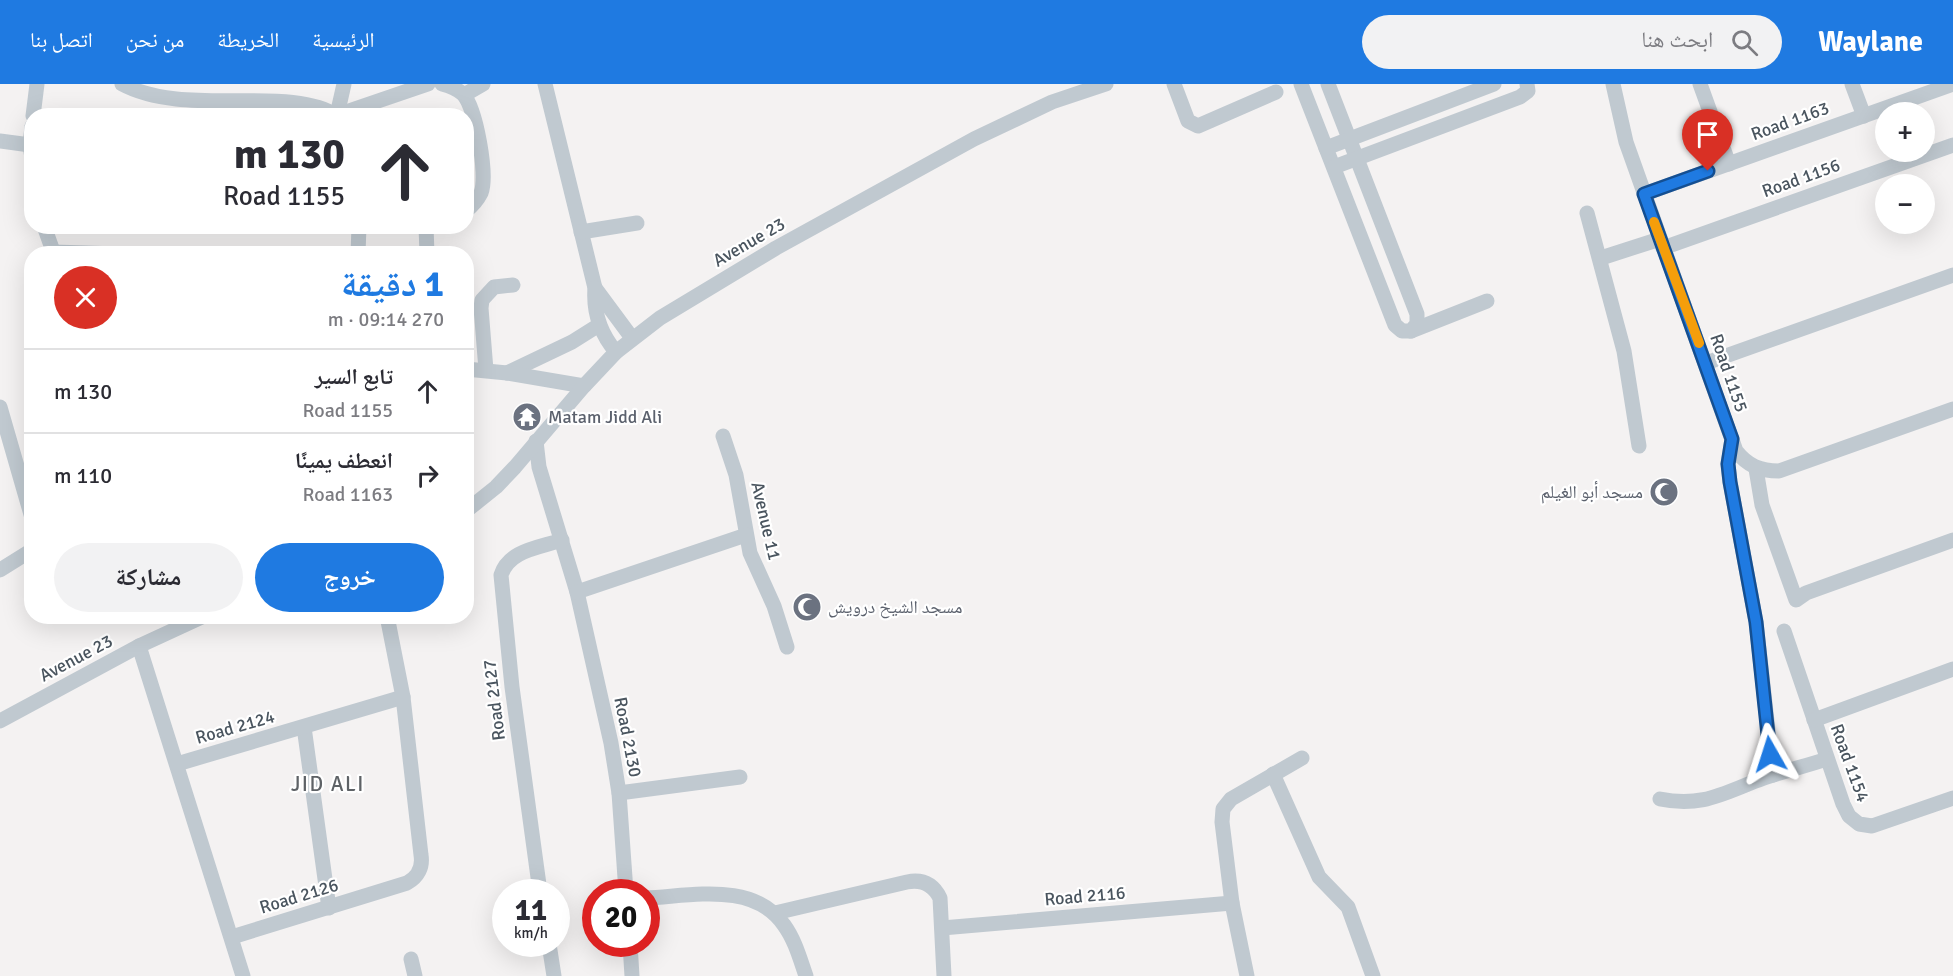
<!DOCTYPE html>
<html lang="ar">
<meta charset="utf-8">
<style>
:root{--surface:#fff;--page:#f2f2f3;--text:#2b2b33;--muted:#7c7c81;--line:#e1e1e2;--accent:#1f7ae1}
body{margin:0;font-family:Signika,"Noto Naskh Arabic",sans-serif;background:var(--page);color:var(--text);direction:rtl;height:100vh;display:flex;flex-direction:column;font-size:22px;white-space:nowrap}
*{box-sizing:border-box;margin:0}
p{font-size:20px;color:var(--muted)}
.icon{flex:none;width:33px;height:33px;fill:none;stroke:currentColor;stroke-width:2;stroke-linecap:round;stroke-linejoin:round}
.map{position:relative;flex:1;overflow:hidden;direction:ltr}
.sheet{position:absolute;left:24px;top:162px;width:450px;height:378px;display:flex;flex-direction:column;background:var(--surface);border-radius:24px;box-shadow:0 6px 24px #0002;direction:rtl}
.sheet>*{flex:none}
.hud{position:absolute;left:24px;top:24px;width:450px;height:126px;border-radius:24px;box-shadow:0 6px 24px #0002;direction:rtl;background:#fff;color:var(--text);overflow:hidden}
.controls{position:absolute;left:1875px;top:18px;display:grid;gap:12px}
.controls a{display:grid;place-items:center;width:60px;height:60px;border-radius:50%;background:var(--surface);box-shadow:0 6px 24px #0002;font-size:30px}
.speed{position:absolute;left:492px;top:795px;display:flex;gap:12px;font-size:30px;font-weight:700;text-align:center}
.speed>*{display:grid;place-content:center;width:78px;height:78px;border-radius:50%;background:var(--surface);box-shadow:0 6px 24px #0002;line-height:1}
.speed small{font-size:15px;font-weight:400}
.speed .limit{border:9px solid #d22;background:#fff;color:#111}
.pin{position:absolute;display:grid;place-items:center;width:51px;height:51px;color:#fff;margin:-62px -26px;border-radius:50% 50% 50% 0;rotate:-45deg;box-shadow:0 0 6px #0007}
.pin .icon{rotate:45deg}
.me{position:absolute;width:66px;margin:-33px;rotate:354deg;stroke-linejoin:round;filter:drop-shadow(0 0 4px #0008)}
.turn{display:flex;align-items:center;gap:21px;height:126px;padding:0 30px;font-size:27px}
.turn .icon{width:78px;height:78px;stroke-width:2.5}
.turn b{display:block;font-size:42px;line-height:51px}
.round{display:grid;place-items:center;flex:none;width:63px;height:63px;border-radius:32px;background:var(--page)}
.summary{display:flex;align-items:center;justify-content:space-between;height:102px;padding:0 30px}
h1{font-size:36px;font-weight:700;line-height:45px;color:var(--accent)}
.button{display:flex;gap:12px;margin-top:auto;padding:12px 30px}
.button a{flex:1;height:69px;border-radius:36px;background:var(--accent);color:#fff;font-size:24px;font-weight:700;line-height:69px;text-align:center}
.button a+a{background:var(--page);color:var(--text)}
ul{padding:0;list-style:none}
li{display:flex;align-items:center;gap:18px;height:84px;padding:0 30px;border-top:2px solid var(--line)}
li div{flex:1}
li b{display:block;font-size:22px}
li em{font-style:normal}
header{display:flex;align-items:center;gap:36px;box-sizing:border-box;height:84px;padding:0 30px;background:var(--accent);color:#fff}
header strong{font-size:28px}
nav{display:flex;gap:33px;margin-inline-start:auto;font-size:21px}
.search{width:420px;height:54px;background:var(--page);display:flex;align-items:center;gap:15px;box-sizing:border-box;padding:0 21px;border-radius:33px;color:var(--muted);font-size:22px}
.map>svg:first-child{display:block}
</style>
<header>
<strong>Waylane</strong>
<div class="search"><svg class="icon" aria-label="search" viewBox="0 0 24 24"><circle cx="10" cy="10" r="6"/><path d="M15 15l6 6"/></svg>ابحث هنا</div>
<nav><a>الرئيسية</a><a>الخريطة</a><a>من نحن</a><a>اتصل بنا</a></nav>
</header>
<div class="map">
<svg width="1953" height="892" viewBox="0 0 1953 892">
<rect width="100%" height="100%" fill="#f4f2f2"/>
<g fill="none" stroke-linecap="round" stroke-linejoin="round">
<g stroke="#c0c9d0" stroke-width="15">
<path d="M 122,0 C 185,34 289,0 337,32"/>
<path d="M 442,0 C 450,2 457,5 463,10 C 476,24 488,91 481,109 C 478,115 471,123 466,127"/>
<path d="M 545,0 L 595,204 C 593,229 600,249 616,268"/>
<path d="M 1174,0 L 1188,37 L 1198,42 L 1276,8"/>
<path d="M 1301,0 L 1395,241 L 1402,247 L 1411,247 L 1417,240 L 1417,230 L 1328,0"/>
<path d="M 1613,0 L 1626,58 L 1736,367 C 1748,382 1760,387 1779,387 L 1953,325"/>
<path d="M 1700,0 L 1729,80"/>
<path d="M 1852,0 L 1864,32"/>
<path d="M 464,11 L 483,0"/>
<path d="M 337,31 L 428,0"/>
<path d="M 337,31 L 344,0"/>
<path d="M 33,32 L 37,0"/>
<path d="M 32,42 L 30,61 L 32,74"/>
<path d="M 0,57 L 30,61"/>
<path d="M 1326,64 L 1494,0"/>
<path d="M 1334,83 L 1520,13 L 1528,7 L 1527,0"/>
<path d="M 1644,110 L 1953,0"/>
<path d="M 1587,129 L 1624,267 L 1639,362"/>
<path d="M 44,142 L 54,170"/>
<path d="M 426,142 L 427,170"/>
<path d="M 581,148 L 637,139"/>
<path d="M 1663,164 L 1953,61"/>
<path d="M 53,168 L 119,170"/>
<path d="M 358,170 L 359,142"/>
<path d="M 1601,174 L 1660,155"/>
<path d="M 595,204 L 632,254"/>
<path d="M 1411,247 L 1487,217"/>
<path d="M 1706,279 L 1953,191"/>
<path d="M 466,285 L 507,289 L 572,258 L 599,241"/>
<path d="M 486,286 L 481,224 L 482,216 L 494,203 L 513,201"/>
<path d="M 507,289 L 584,302"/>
<path d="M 0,323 L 32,434"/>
<path d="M 723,352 L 736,391 L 750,469 L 774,522 L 787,563"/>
<path d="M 1732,355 L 1728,380 L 1730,398 L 1756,538 L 1773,691"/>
<path d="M 536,357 L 539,383 L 577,508 L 611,659 L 619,709 L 626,808"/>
<path d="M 1756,385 L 1762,421 L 1796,516 L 1806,509 L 1953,456"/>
<path d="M 466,427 L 496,403 L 515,383 L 584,302 L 616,268 L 660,234 L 776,164 L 974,55 L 1052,18 L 1106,0"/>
<path d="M 0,486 L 32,466"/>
<path d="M 577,508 L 746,451"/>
<path d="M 1784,547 L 1843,720 L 1849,732 L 1859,740 L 1872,742 L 1953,714"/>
<path d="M 139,562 L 243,892"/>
<path d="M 1814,636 L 1953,585"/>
<path d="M 0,637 L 139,562 L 204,532"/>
<path d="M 304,643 L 329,824"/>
<path d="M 177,680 L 403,613"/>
<path d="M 1273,690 L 1319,793 L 1348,823 L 1373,892"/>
<path d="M 619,709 L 740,693"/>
<path d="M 1660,715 C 1703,724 1725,708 1764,694 C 1784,687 1806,682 1827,675"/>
<path d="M 540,808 L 512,603 L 501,491 C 509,466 539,464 562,456"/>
<path d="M 646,814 C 692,812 754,797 784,841 C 795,856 800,875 806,892"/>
<path d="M 775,829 L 907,798 C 922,795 933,800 940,814 L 944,892"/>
<path d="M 942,844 L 1232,819"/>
<path d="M 232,853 L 407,799 C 418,793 423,783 421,771 L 403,613 L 387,532"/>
<path d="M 549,860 L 554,892"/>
<path d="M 630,860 L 632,892"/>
<path d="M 411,875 L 415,892"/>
<path d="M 1247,892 L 1232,819 L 1222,738 L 1223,725 L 1231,715 L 1302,674"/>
</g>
</g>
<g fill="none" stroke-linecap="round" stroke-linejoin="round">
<g stroke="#144f92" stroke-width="15">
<path id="route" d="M 1708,87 L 1644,110 L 1732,355 L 1728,380 L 1730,398 L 1756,538 L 1770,670"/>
</g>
<use href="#route" stroke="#1f7ae1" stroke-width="10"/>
<path stroke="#f59e0b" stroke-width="10" d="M 1654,138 L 1699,259"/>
</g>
<defs>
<g id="temple-disc" transform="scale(1.5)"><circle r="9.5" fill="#6b7280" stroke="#fff"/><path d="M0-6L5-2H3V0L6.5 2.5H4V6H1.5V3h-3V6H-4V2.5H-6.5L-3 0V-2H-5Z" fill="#fff"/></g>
<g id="mosque-disc" transform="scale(1.5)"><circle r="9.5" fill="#6b7280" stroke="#fff"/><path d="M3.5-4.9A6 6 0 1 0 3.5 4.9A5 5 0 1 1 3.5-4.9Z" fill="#fff"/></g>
</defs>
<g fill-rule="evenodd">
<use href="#temple-disc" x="527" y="333"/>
<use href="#mosque-disc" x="1664" y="408"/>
<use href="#mosque-disc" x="807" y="523"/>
</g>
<g text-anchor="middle" stroke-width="4.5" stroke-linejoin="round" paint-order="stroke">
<g font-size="18" fill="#4a555f" stroke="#fff">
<text transform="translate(1790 37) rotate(-20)" y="6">Road 1163</text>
<text transform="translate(1801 94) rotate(-20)" y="6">Road 1156</text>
<text transform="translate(749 158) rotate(-30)" y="6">Avenue 23</text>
<text transform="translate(1729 289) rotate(71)" y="6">Road 1155</text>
<text transform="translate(766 437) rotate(77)" y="6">Avenue 11</text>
<text transform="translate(76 574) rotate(-28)" y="6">Avenue 23</text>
<text transform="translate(494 616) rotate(-97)" y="6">Road 2127</text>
<text transform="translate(235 643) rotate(-16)" y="6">Road 2124</text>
<text transform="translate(628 653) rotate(79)" y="6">Road 2130</text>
<text transform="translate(1850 679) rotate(70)" y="6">Road 1154</text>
<text transform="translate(299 812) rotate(-17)" y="6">Road 2126</text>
<text transform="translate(1085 812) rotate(-5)" y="6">Road 2116</text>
</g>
<g font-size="18" fill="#5b616d" stroke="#fff" text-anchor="start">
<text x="548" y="339">Matam Jidd Ali</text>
<text x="1643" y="414" text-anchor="end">مسجد أبو الغيلم</text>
<text x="828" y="529">مسجد الشيخ درويش</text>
</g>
<g font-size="21" letter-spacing="1.5" fill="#5e6266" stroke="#fff">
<text x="328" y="707">JID ALI</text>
</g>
</g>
</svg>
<div class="controls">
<a>+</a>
<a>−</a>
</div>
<div class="speed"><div>11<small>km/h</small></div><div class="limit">20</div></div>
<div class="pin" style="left:1708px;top:87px;background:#d93025"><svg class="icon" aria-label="arrive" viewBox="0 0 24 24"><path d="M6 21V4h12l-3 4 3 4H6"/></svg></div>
<svg class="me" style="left:1770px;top:670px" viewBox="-20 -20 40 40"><path d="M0-17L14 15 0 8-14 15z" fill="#1f7ae1" stroke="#fff" stroke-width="4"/></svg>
<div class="hud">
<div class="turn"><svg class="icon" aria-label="ahead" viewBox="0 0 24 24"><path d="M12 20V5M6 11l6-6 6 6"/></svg><div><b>130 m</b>Road 1155</div></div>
</div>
<section class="sheet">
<div class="summary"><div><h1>1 دقيقة</h1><p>270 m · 09:14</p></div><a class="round" style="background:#d93025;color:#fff"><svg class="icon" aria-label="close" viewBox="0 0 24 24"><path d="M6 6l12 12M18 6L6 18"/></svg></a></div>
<ul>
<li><svg class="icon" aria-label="ahead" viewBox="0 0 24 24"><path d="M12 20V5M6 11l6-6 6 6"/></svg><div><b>تابع السير</b><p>Road 1155</p></div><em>130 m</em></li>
<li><svg class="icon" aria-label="right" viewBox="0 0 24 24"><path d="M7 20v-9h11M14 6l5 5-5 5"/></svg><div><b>انعطف يمينًا</b><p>Road 1163</p></div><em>110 m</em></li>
</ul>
<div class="button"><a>خروج</a><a>مشاركة</a></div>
</section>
</div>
